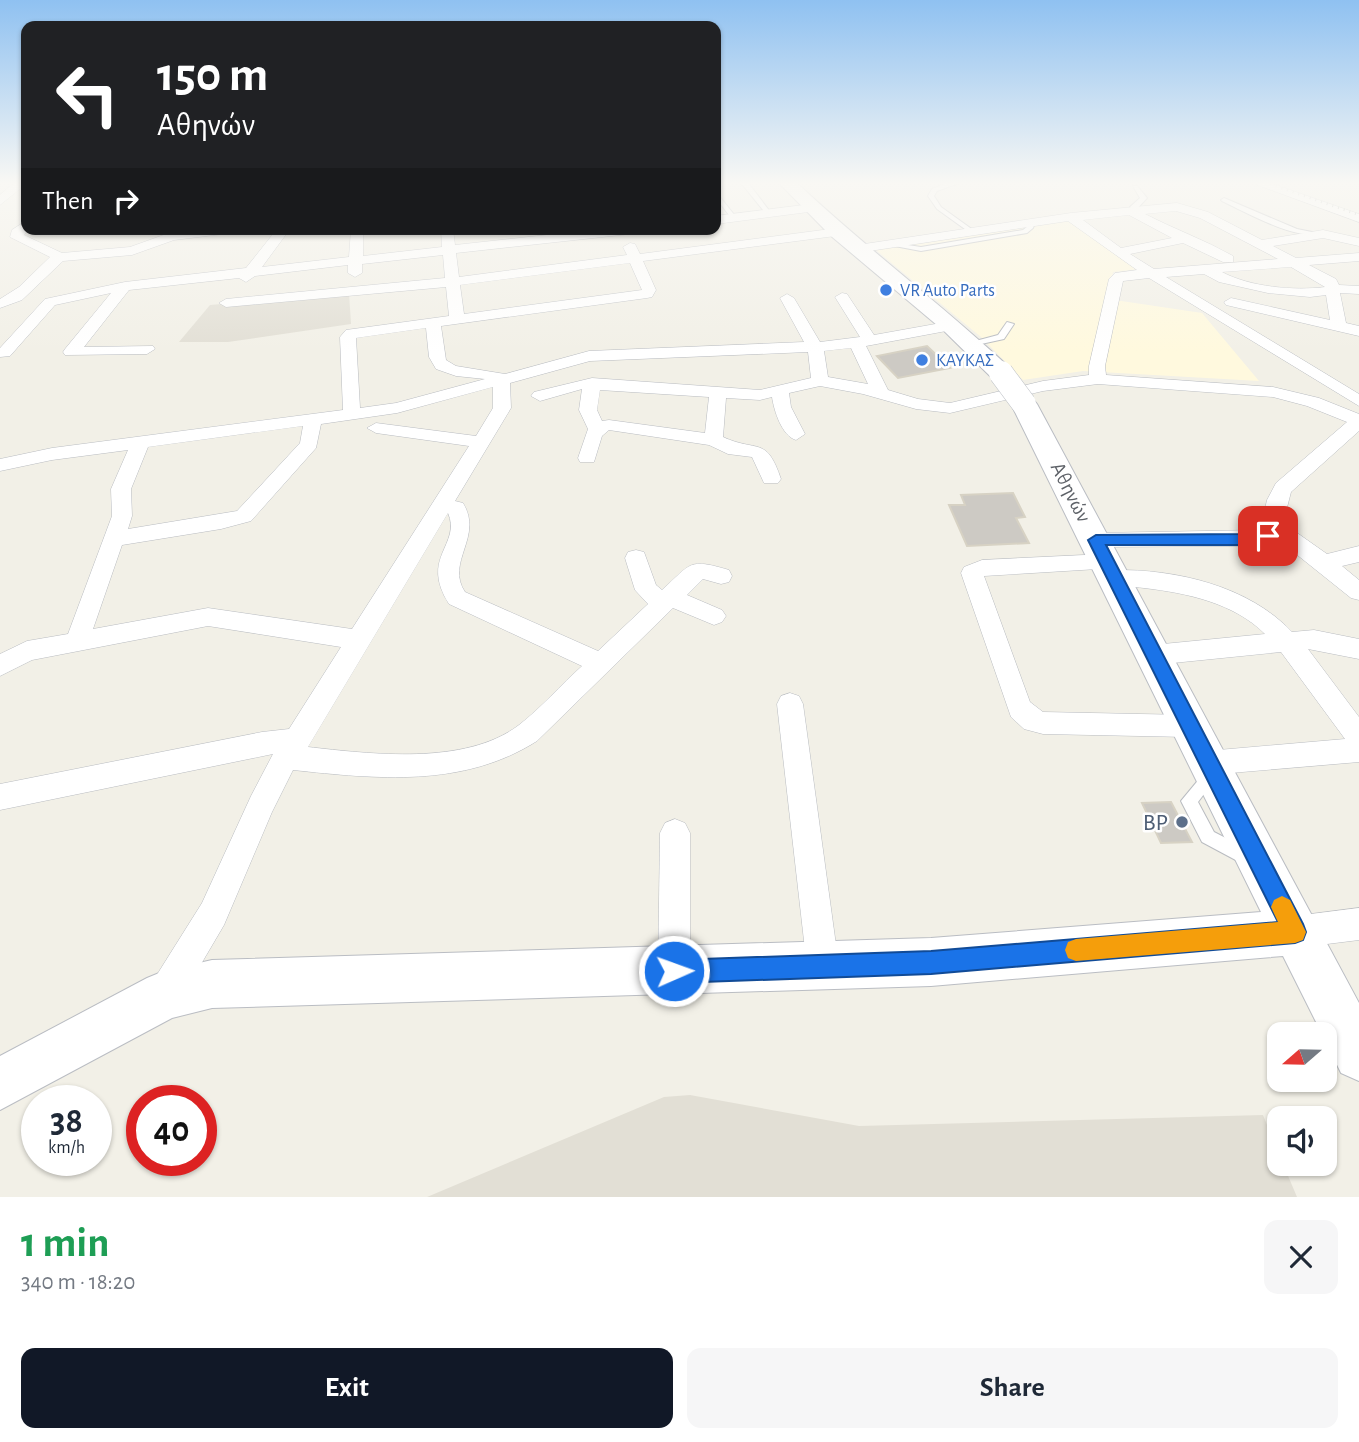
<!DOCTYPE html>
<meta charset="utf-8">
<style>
:root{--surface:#fff;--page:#f6f6f7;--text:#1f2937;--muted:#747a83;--accent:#111827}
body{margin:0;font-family:"Alegreya Sans",sans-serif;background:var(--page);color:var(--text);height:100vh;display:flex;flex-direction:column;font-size:26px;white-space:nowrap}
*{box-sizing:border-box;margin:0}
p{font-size:23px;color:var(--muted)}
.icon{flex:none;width:38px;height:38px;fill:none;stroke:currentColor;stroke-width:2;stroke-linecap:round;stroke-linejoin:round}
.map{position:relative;height:1197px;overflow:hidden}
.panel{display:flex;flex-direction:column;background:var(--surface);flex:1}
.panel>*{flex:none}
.banner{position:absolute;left:21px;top:21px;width:700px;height:214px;border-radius:14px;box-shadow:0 2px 5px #0004;background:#202124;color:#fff;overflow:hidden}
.needle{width:46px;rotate:250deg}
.fabs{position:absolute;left:1267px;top:1022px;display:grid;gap:14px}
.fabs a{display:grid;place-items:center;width:70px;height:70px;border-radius:14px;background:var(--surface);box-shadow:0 2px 5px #0004;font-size:35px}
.speed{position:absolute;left:21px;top:1085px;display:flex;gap:14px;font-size:35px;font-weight:700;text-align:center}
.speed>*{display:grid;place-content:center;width:91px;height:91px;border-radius:50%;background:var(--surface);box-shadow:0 2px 5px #0004;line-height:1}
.speed small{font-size:18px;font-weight:400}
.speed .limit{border:10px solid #d22;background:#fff;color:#111}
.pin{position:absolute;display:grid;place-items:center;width:60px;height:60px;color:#fff;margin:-30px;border-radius:14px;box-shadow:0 4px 10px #0006}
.me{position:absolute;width:77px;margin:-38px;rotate:88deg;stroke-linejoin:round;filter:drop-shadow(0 0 5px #0008)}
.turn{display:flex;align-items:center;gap:24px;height:147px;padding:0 21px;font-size:32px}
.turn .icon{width:91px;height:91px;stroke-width:2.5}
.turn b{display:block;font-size:49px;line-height:60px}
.then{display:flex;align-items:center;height:66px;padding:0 21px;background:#0003;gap:14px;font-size:26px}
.round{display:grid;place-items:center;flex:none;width:74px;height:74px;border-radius:14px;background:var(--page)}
.overview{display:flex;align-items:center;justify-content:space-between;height:119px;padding:0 21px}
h1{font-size:42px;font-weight:700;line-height:52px;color:#1e9e55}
.cta{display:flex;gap:14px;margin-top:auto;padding:14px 21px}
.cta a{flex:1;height:80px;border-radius:14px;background:var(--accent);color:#fff;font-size:28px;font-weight:700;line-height:80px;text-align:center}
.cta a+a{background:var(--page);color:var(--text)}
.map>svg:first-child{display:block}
</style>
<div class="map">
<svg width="1359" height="1197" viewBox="0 0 1359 1197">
<rect width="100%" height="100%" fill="#f2f0e7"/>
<path fill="#fff9de" d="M 1071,220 L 1108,249 L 1139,269 L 1113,272 L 1108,299 L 1202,313 L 1259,381 L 1083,371 L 1023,380 L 981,337 L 876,250 Z"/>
<g fill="#e2dfd5">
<path d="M 349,293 L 351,324 L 228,342 L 179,342 L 210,305 Z"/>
<path d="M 690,1095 L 859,1126 L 1263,1115 L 1279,1155 L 1279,1164 L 1283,1164 L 1297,1197 L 427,1197 L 664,1097 Z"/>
</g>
<g fill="#cdcac4" stroke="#d7d2c4" stroke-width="2">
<path d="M 927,346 L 950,368 L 898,378 L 877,356 Z"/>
<path d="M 1013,493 L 1025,517 L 1016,518 L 1029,543 L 967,546 L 949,505 L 965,505 L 961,495 Z"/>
<path d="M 1171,802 L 1192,842 L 1161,843 L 1142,803 Z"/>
</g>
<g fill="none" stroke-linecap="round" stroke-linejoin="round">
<g stroke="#b9bcc1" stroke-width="2">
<g id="lane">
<path d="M 742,184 L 749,184 L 771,213 L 771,215 L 767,215 Z"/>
<path d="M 945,184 L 956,184 L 937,191 L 934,196 L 941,207 L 973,230 L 973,232 L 969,232 L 937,209 L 928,196 L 932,189 Z"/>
<path d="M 1133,186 L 1137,186 L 1147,198 L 1134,212 L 1130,207 L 1140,198 Z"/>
<path d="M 716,192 L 736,217 L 736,219 L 732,219 L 716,198 Z"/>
<path d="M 1224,198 L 1297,229 L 1317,233 C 1297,241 1243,211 1222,201 L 1221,200 Z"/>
<path d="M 1030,221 L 1035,222 L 1033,228 L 1027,233 L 921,251 L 884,244 L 888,242 L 921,247 L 1023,230 L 1028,226 Z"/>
<path d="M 1007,322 L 1014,324 L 1004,339 L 972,346 L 968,343 L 998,335 Z"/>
<path d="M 1210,770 L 1215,772 L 1217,777 L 1198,802 L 1214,832 L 1251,851 L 1253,857 L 1251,863 L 1245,865 L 1202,842 L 1181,801 L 1205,772 Z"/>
</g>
</g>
<g stroke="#b9bcc1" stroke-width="1">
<g id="street">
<path d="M 13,184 L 26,184 L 0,205 L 0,195 Z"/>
<path d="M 1255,184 L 1273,184 L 1359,214 L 1359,222 Z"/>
<path d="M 1177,203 L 1208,212 L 1262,240 L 1323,230 L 1359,238 L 1359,246 L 1323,238 L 1273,246 L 1296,258 L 1359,253 L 1359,261 L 1309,265 L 1336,279 L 1339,285 L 1359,286 L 1359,294 L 1340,293 L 1346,323 L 1359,326 L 1359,336 L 1226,305 L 1224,302 L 1231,298 L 1330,320 L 1326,295 L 1310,297 L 1268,293 L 1219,282 L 1204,274 L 1166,277 L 1359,394 L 1359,406 L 1149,278 L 1123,281 L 1105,366 L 1106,375 L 1273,387 L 1319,398 L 1359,414 L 1359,431 L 1291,492 L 1283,523 L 1327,554 L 1359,546 L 1359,562 L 1342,566 L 1359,580 L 1359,600 L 1351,598 L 1276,538 L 1267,543 L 1247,546 L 1096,547 L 1089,545 L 1085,540 L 1089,535 L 1096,533 L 1260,530 L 1267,500 L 1276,483 L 1347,422 L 1307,406 L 1273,397 L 1098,384 L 1043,391 L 950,413 L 916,409 L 863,394 L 820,386 L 789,393 L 791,407 L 805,434 L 796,440 C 782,436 774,411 772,397 L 760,400 L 726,398 L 723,437 C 758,453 766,435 781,479 L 778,483 L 764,483 L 752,457 L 728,454 L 709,445 L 609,430 L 602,436 L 594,462 L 580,462 L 578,458 L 588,429 L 579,410 L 582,389 L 540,401 L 531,396 L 534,392 L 592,378 L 760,390 L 811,378 L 808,352 L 590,361 L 510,383 L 511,408 L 455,501 L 463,503 C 484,537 445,562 465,592 L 598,651 L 648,604 L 635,590 L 625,558 L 628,552 L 636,550 L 644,552 L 656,585 L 662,590 C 692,563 688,558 729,570 L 732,576 L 729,582 L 721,584 L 703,579 L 687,595 L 722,610 L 726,616 L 722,622 L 714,625 L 673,608 L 537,741 C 463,788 377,779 293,770 L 272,812 L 224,925 L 177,1005 L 165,1010 L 153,1005 L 148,993 L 153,981 L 202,903 L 251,796 L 273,754 L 0,810 L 0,784 L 262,732 L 289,729 L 341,647 L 208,626 L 32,660 L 0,676 L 0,654 L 27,641 L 68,634 L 112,516 L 111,489 L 128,450 L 52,460 L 0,471 L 0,459 L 52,448 L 343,410 L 340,337 L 346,330 L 449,316 L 446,287 L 226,307 L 219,303 L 226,299 L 445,278 L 443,255 L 362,264 L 362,273 L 355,277 L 348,273 L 348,265 L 255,276 L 246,282 L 239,278 L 129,290 L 84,347 L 153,346 L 155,349 L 147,354 L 65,355 L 63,352 L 65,349 L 111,293 L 55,305 L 10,356 L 0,357 L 0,348 L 45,299 L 125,282 L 246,268 L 277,229 L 290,229 L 262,267 L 349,257 L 351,229 L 363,229 L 363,256 L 442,247 L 441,229 L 453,229 L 455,245 L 602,229 L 645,229 L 639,233 L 456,253 L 459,277 L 627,255 L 623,247 L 630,243 L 635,244 L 640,254 L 838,228 L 844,232 L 843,235 L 643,261 L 656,290 L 652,297 L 647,298 L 441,326 L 446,360 L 456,366 L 505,374 L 589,351 L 804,342 L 780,298 L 787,294 L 794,298 L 820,342 L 860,337 L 835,297 L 842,293 L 847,294 L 874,335 L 952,321 L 957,323 L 960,326 L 957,329 L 866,346 L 888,390 L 918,399 L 950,403 L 1043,381 L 1089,375 L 1089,366 L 1109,279 L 1115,273 L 1137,270 L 1068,221 L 856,253 L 851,252 L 851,246 L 1071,213 ZM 1176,211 L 1200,218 L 1278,259 L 1154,269 L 1130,254 L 1183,243 L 1223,262 L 1233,262 L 1233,256 C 1205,240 1174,229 1145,214 ZM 1129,215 L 1172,238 L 1121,248 L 1083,220 ZM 630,263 L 642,290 L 464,314 L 460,285 ZM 1291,267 L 1325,287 C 1294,291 1250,287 1222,272 ZM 426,328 L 429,357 L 436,369 L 456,376 L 485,379 L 396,403 L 360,408 L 356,338 ZM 851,348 L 868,384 L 828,377 L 824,351 ZM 493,387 L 493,408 L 476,436 L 376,423 L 367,428 L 376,433 L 469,446 L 352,629 L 208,608 L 93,629 L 122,545 L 221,529 L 251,521 L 316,448 L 321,424 L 397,413 ZM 600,390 L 709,397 L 705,433 L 609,420 L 602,421 L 597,410 ZM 303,426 L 300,443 L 237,511 L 128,529 L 132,516 L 131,489 L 148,447 ZM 448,513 C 462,545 419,557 449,604 L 582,666 C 561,685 541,708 519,725 C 465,766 371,754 308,747 Z"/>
<path d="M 812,204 L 816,205 L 816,211 L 716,224 L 716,216 Z"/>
<path d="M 26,221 L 26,229 L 29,229 L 24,235 L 62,253 L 130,247 L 172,232 L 237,229 L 231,233 L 174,240 L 132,255 L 63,261 L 22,300 L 0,308 L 0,299 L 19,287 L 50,257 L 10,237 L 12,230 Z"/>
<path d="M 1106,554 L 1114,556 L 1117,562 L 1114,568 L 984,576 L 1030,702 L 1043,712 L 1188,715 L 1197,718 L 1201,726 L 1197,734 L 1188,737 L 1043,734 L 1024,729 L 1011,717 L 961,573 L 964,567 L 982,560 Z"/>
<path d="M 1114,570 C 1176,569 1249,586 1292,632 L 1314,630 L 1359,639 L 1359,659 L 1308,649 L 1359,717 L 1359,762 L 1207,775 L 1197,772 L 1193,763 L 1197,754 L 1207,751 L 1345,739 L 1281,652 L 1153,665 L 1144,662 L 1141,655 L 1144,648 L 1153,645 L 1265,634 C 1234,603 1187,593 1144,588 C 1132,586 1118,588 1106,584 L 1103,578 L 1106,572 Z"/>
<path d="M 790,693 L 799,696 L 803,704 L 839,967 L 835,979 L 823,983 L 811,979 L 807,967 L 777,704 L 781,696 Z"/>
<path d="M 675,819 L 685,823 L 690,833 L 690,971 L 686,983 L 674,987 L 662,983 L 658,971 L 660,833 L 665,823 Z"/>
<path d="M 1359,908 L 1359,940 L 1295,948 L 1284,943 L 1279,932 L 1284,921 L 1295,916 Z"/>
</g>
</g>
<g stroke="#babdc3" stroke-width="2">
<g id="secondary">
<path d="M 780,184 L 798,184 C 866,248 941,304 1010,368 L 1013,373 L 1010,378 L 1001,380 L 992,378 L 944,331 L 831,236 Z"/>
<path d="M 1024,396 L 1033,399 L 1037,404 L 1359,1003 L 1359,1081 L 1341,1073 L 1325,1040 L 1325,1034 L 1322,1034 L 1283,956 L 931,986 L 212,1008 L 172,1018 L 0,1110 L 0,1056 L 147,978 L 164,971 L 212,960 L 931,938 L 1261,912 L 1011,404 L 1015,399 Z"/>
</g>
</g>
<use href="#lane" fill="#fff" fill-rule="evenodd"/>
<use href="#street" fill="#fff" fill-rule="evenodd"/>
<use href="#secondary" fill="#fff" fill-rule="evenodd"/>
<path stroke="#b8b9b9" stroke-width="2.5" stroke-dasharray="1 5" stroke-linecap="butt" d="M 1270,184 L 1359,215"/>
<g stroke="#babdc3" stroke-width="25" stroke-linecap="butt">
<path id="secondary-bridge" d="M 1001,373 L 1024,404"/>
</g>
<use href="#secondary-bridge" stroke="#fff" stroke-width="24"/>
</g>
<linearGradient id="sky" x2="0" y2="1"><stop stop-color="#8fc1f1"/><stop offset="0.52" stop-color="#f9f8f4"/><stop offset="1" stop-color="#f9f8f4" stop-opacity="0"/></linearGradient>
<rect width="1359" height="352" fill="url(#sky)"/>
<path fill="#1a73e8" stroke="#114b97" stroke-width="2" d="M 1268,530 L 1275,536 L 1273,539 L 1247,545 L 1106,545 L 1303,924 L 1306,932 L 1303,940 L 1295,943 L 931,974 L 674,983 L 665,979 L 662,971 L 665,963 L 674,960 L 931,951 L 1278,922 L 1088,540 L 1096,535 L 1247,534 Z"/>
<path fill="#f59e0b" d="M 1282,896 L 1290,900 L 1306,932 L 1303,940 L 1295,943 L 1076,961 L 1068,958 L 1065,950 L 1068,942 L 1076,939 L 1278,922 L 1271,907 L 1274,900 Z"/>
<g fill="#3f7fe0" stroke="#fff" stroke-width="2.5">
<circle cx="886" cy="290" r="7"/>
<circle cx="922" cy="360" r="7"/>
</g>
<circle fill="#5c6f8a" stroke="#fff" stroke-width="2.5" cx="1182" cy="822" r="7"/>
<g text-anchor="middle" stroke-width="5" stroke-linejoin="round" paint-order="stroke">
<g font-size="18" fill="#366cbe" stroke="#fff" text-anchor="start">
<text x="900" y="296">VR Auto Parts</text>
<text x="936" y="366">ΚΑΥΚΑΣ</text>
</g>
<g font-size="21" fill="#5e6268" stroke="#fff">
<text transform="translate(1071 492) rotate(63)" y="7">Αθηνών</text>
</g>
<g font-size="24" fill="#4e5e75" stroke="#fff" text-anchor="end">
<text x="1168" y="830">BP</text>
</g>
</g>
</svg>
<div class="fabs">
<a><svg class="needle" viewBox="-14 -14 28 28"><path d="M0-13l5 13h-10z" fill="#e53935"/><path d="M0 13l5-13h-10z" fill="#747a83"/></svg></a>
<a><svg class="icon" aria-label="sound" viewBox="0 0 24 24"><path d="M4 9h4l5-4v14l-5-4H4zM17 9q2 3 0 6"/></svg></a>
</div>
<div class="speed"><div>38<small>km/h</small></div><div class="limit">40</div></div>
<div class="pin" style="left:1268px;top:536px;background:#d93025"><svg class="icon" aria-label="arrive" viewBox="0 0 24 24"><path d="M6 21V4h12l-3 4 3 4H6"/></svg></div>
<svg class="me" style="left:674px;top:971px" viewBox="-20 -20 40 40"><circle r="17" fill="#1a73e8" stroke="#fff" stroke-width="3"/><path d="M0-11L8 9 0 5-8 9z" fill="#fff"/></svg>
<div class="banner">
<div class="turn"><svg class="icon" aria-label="left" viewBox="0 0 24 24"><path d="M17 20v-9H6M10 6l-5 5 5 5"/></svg><div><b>150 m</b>Αθηνών</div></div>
<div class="then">Then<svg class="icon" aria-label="right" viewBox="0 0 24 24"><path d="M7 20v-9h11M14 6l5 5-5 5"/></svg></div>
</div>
</div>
<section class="panel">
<div class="overview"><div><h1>1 min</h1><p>340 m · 18:20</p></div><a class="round"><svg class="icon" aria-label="close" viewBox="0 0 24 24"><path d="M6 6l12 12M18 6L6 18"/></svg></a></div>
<div class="cta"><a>Exit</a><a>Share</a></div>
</section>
